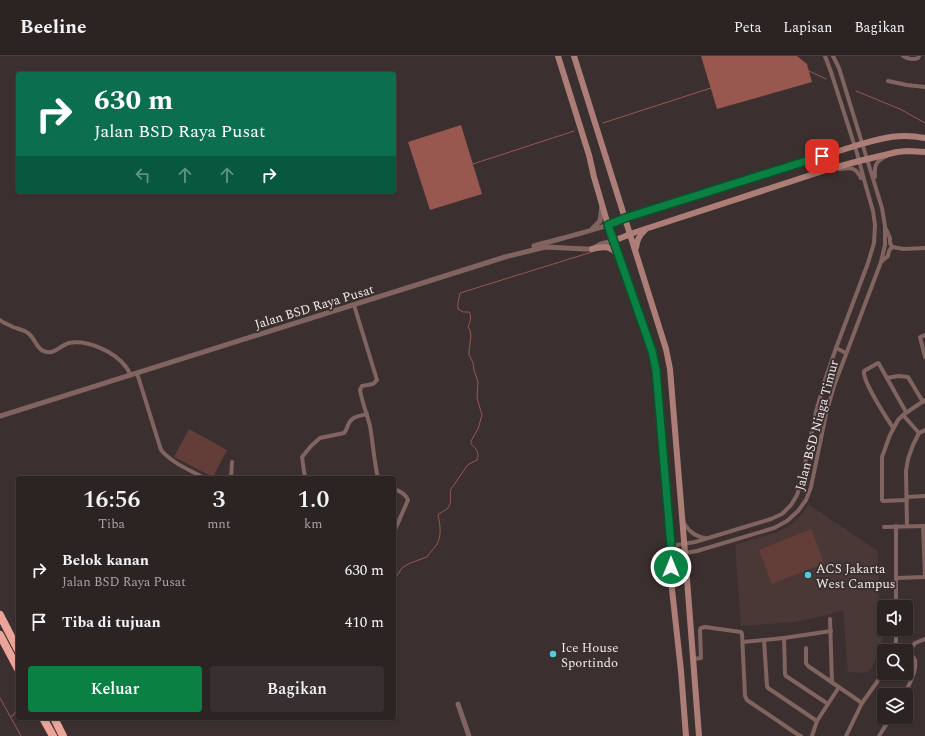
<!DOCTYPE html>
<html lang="id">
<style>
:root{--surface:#2c2423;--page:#383030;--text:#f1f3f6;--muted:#a6a4a6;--line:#484141;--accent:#0b8043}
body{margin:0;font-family:Spectral,serif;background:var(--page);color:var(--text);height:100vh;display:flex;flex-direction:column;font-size:15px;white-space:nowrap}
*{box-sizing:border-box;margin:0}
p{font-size:13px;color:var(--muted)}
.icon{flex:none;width:22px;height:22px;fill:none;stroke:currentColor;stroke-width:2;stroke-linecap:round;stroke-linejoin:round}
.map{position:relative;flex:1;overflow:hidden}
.side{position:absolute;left:16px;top:420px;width:380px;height:244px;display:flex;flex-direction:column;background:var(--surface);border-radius:4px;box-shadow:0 1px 3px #0004,0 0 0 1px var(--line)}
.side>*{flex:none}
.hud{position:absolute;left:16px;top:16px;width:380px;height:122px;border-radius:4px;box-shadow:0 1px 3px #0004,0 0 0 1px var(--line);background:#0b6e4f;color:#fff;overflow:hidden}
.tools{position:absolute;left:877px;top:544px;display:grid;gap:8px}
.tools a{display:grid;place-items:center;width:36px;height:36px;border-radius:4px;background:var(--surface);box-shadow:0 1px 3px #0004,0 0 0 1px var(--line);font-size:20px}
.pin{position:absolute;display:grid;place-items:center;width:34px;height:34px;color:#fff;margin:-17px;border-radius:8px;box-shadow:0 2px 6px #0006}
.me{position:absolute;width:44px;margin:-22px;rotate:0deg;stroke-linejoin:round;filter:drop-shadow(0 0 3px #0008)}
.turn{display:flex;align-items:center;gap:14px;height:84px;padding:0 12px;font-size:18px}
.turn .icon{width:52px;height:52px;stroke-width:2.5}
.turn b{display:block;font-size:28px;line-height:34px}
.lanes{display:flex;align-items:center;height:38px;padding:0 12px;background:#0003;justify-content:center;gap:20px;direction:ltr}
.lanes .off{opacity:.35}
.eta{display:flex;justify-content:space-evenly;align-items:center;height:68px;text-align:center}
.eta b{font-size:24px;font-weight:600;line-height:28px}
.button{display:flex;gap:8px;margin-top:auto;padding:8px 12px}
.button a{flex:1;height:46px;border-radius:4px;background:var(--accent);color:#fff;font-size:16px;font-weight:600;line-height:46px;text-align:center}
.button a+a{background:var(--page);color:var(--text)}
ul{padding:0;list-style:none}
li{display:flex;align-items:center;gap:12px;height:52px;padding:0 12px}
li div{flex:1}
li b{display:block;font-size:15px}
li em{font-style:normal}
header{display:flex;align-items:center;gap:24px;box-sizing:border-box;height:56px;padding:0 20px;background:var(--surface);border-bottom:1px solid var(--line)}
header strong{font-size:19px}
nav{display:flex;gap:22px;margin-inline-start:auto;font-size:14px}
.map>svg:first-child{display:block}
</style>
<header>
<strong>Beeline</strong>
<nav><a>Peta</a><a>Lapisan</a><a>Bagikan</a></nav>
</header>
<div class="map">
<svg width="925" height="680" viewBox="0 0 925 680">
<rect width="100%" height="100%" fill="#3b302f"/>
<path fill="#493836" d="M 808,448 L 878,495 L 879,544 L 882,564 L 882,586 L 876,603 L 870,615 L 863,617 L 848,616 L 843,554 L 828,559 L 795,566 L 741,570 L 735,489 L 777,476 L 788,471 L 795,466 L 806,453 Z"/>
<g fill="#633e39">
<path d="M 189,373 L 227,394 L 213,421 L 174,401 Z"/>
<path d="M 811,473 L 824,507 L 772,528 L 759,494 Z"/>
</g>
<g fill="#98574f">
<path d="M 701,0 L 797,0 L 807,8 L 812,26 L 717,53 Z"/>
<path d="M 461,69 L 482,138 L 430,154 L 408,86 Z"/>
</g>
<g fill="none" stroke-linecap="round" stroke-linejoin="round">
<g stroke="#98574f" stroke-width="1">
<path d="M 809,15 L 826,23"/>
<path d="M 856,35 L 900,53 L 925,67"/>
<path d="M 603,67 L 711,32"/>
<path d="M 473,108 L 574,75"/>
<path d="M 394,524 L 402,512 L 405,510 L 410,507 L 427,501 C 430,496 434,493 437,488 C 442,479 440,468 438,459 C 441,456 444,455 447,453 C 453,447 449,440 451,433 L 467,410 L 469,408 L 477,404 C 480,397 476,392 471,388 L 471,385 L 478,373 L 482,359 L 477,342 L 478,326 L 474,314 L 473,307 L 469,299 L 469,295 L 471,280 L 470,274 L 468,271 C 470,266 472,261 469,256 L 463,256 L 458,253 C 457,249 459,242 460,237 L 592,196"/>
<path d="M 0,642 L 21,680"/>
<path d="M 11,660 L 13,660 L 16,654 L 16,649 L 18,647"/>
</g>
<g stroke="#81635f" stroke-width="4">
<path d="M 903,0 C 907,3 914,4 918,2 L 919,0"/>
<path d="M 888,25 L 907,29 L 925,31"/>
<path d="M 839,113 C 850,112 855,110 861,122"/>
<path d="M 875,121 C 874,109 876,105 887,100"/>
<path d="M 886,173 L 890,182 L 890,187 L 892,191"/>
<path d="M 892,191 L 904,193 L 925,192"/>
<path d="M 881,206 L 888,200 L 889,195 L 892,191"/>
<path d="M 354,249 L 377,324 L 373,328 L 362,330 L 360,334 C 362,346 367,358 370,370 C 373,387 374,405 378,422"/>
<path d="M 0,264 C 4,267 9,269 13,271 C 18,273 24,274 28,277 C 35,282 37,295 47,296 C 55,298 61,289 69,287 C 87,283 115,296 126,311 C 128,313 129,316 130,319"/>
<path d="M 925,279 L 920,281 L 925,301"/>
<path d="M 836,292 L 846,297"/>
<path d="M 137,317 L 161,394 C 172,407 190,414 204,422"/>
<path d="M 887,322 L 898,320 L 908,321 L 923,346"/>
<path d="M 903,359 L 919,377"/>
<path d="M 893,372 C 887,362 862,325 864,315 L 878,307 L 879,308 L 906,356"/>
<path d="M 231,422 L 232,406"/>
<path d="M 305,422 L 302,401 L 311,390 L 320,382 L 344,377 C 346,375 347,372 348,369 C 352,360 359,360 367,358"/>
<path d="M 394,433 C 400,435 406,438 408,444 L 394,476"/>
<path d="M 907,441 L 925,440"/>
<path d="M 907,444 L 883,445 L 882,444 L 882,401 L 890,379 L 898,364 L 903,359 L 925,344"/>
<path d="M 683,466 C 689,475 694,480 705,482"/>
<path d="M 907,470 L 906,415 L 908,403 L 913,389 L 919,377 L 925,374"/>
<path d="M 923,470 L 925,521"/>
<path d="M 884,471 L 925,470"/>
<path d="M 671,490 L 695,486 L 771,463 L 782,458 L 791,449 L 797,439 L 801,427 L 816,356 L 824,327 L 836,292 L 868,207 L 874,187 L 875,169 L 873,155 L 865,127 L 857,97 L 831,16 L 825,0"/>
<path d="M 685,497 L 697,495 L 774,472 L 787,465 L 798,455 L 806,444 L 811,431 L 826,358 L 834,330 L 881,206 L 885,189 L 885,170 L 882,152 L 839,12 L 833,0"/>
<path d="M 896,522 L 925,521"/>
<path d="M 896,551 L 896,470"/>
<path d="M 830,563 L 832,626"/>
<path d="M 784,582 L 785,618 L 786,620 L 828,648"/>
<path d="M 764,584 L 767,630 L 768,632 L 817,665"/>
<path d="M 743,586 L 784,582 L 831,575"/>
<path d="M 806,592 L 806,607 L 808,610 L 862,647"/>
<path d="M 894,595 L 896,585 L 896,573"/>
<path d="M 908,597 L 915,587 L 925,583"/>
<path d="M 693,603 L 701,602 L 700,574 L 701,572 L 705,571 L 741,576 L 742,578 L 745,640 L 747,644 L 797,678 L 801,680"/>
<path d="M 904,639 C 910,627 925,601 906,597"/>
<path d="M 812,680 L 817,665 L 839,631"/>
<path d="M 846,680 L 862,647 L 877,626 L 884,614"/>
<path d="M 879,680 L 891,661"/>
</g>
<g stroke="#81635f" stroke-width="5">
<path d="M 592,173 L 600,165 L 602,150"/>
<path d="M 534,190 C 559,183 584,177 608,169"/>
<path d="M 0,360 L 505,201 L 541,192 L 546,191 L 585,193 L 592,193 L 601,188 L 613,185"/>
<path d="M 458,648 L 469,680"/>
</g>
<g stroke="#ac7e77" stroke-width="6">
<path d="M 558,0 L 589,99 L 594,121 L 608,169 L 652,295 L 656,313 L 671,490 L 671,524 L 681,615 L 686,680"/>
<path d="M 574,0 L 666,293 L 670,313 L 685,497 L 699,680"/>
<path d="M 608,169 L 625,162 L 858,89 C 883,82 899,77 925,82"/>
<path d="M 613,185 L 636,176 L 826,114 L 859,105 L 897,96 L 907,95 L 925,96"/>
<path d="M 636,192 C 637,184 639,180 645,174"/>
<path d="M 592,193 C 602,191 609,189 616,197"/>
</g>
<g stroke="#eba39a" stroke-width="8">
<path d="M 0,559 L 18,594"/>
<path d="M 0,579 L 18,613"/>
<path d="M 43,662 L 53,680"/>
<path d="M 54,662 L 63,680"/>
</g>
</g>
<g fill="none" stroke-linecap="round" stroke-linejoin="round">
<g stroke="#07532c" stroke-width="10">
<path id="route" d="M 671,511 L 671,490 L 656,314 L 652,295 L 608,169 L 625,162 L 822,100"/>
</g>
<use href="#route" stroke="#0b8043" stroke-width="7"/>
</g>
<g fill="#53cbdb" stroke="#3b302f" stroke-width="1.5">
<circle cx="808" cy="519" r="4"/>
<circle cx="553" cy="598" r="4"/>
</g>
<g text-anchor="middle" stroke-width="4" stroke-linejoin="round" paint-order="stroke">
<g font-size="13" fill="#f1e9e8" stroke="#3b302f">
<text transform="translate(314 250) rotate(-17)" y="5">Jalan BSD Raya Pusat</text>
<text transform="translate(816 369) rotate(-75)" y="5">Jalan BSD Niaga Timur</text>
</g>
<g font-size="13" fill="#f1e9e8" stroke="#3b302f" text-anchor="start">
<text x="816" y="517">ACS Jakarta<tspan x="816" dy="15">West Campus</tspan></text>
<text x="561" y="596">Ice House<tspan x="561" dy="15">Sportindo</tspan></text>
</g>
</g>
</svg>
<div class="tools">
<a><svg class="icon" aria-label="sound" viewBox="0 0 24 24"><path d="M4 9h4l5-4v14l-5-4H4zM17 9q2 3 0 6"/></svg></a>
<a><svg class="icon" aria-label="search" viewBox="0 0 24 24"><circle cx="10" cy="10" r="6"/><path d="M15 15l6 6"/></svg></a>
<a><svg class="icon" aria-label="layers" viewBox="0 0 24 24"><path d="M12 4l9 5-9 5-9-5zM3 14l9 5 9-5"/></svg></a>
</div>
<div class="pin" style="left:822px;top:100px;background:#d93025"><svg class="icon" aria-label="arrive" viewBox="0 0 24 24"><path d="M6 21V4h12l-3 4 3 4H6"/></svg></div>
<svg class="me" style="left:671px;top:511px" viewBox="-20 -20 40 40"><circle r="17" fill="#0b8043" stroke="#fff" stroke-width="3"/><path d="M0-11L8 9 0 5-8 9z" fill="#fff"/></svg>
<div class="hud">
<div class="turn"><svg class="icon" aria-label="right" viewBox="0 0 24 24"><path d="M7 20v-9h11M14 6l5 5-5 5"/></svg><div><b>630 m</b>Jalan BSD Raya Pusat</div></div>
<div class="lanes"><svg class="icon off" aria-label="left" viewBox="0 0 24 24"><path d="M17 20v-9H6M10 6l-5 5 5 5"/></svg><svg class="icon off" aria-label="ahead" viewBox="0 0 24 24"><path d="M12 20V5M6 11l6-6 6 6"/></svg><svg class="icon off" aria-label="ahead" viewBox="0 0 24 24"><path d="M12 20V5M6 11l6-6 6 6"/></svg><svg class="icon" aria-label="right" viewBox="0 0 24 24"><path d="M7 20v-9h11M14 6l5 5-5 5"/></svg></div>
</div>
<section class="side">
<div class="eta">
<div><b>16:56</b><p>Tiba</p></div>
<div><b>3</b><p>mnt</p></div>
<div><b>1.0</b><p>km</p></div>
</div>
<ul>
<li><svg class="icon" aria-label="right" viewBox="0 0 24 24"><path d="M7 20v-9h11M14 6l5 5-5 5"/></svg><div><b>Belok kanan</b><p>Jalan BSD Raya Pusat</p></div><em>630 m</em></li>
<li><svg class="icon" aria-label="arrive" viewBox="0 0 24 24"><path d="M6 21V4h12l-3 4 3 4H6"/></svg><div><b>Tiba di tujuan</b></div><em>410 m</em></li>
</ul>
<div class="button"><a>Keluar</a><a>Bagikan</a></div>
</section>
</div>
